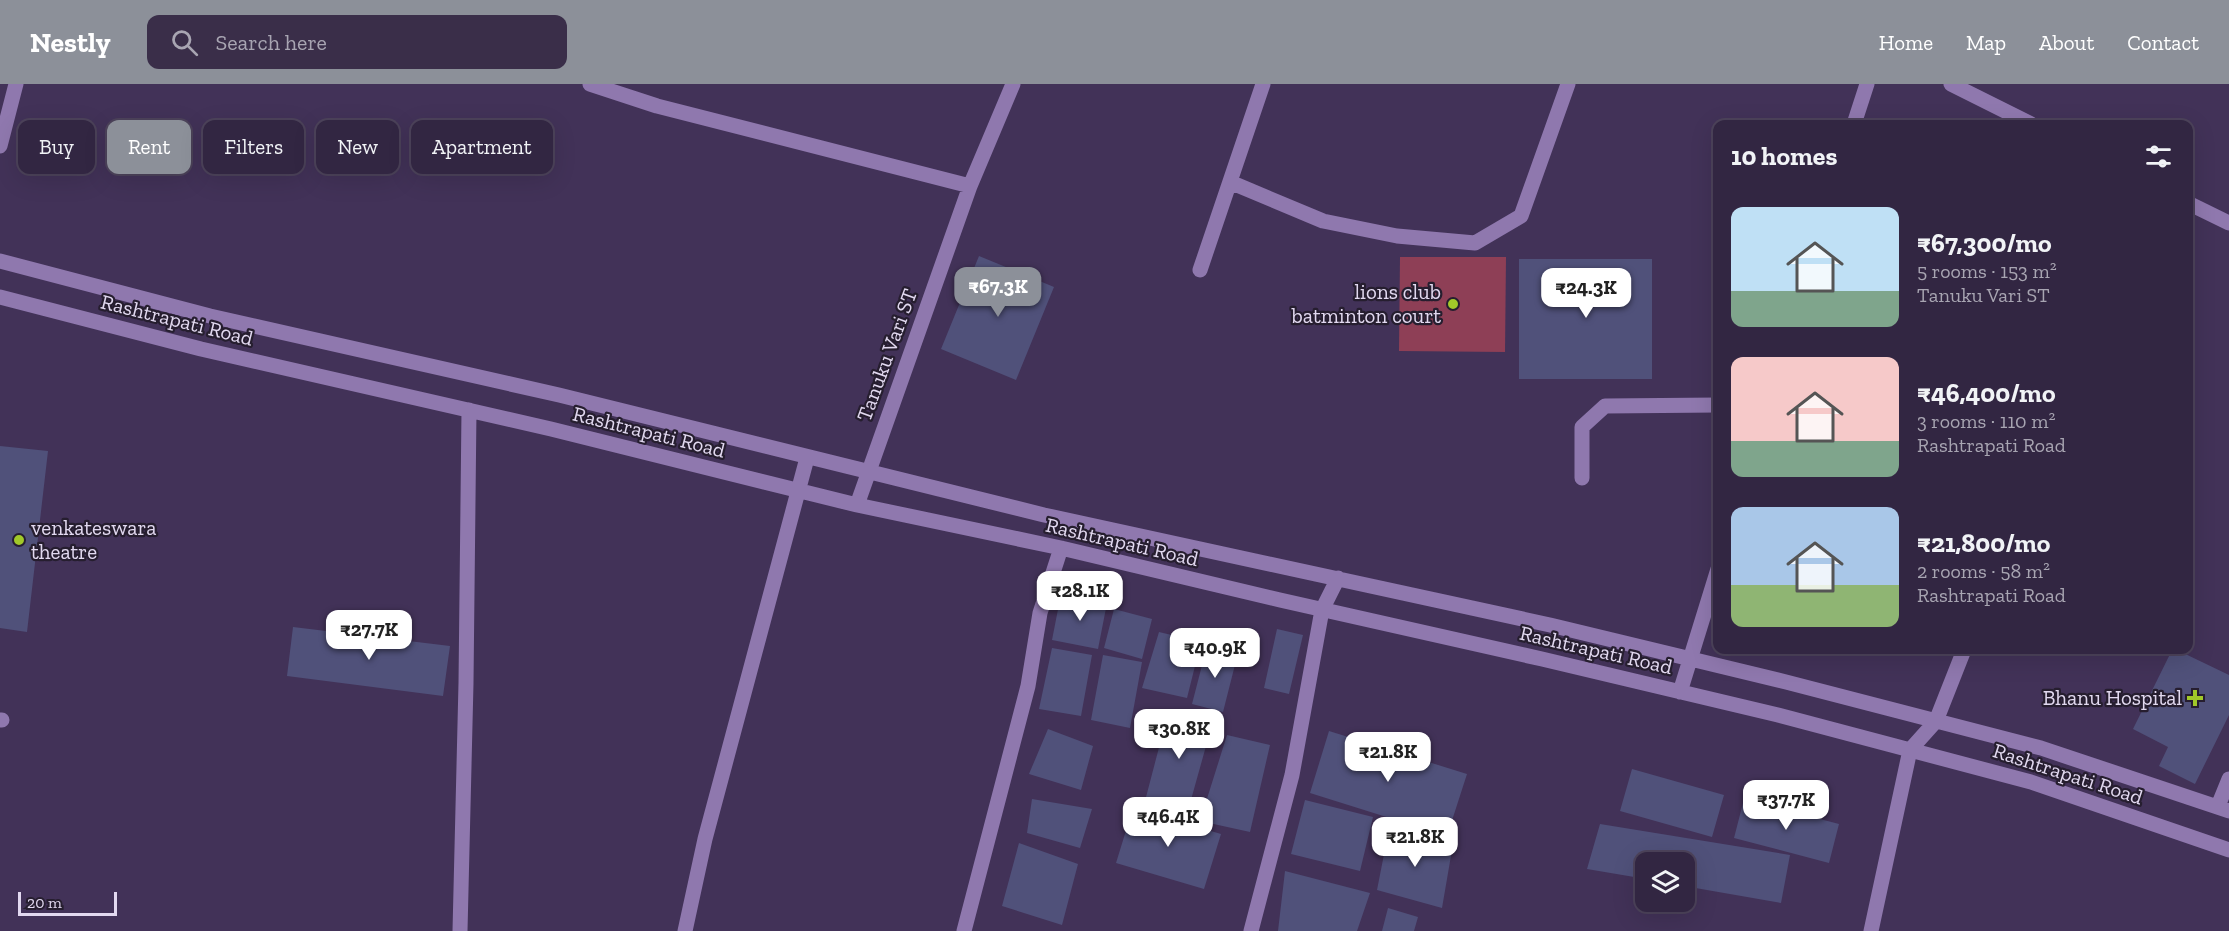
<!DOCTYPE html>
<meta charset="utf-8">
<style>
:root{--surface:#322642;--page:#3a2e49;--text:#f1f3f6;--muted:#a8a5b2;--line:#4d435b;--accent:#8c9099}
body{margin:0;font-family:"Zilla Slab",serif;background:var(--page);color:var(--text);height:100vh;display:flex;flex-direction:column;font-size:22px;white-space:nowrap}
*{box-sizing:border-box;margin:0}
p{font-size:20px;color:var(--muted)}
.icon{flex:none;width:33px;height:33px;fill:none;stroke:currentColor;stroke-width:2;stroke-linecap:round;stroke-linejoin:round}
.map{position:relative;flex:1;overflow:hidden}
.details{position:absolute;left:1713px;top:36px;width:480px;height:534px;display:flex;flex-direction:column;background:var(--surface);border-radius:12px;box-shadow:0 6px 24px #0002,0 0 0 2px var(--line)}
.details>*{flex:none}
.hud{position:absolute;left:18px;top:36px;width:570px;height:54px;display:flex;gap:12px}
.controls{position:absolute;left:1635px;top:768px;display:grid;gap:12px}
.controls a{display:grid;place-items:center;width:60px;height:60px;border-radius:12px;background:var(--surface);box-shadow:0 6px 24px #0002,0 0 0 2px var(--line);font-size:30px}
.scale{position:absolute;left:18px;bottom:15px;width:99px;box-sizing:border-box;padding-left:6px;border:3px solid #e2d9f0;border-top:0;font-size:16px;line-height:21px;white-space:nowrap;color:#e2d9f0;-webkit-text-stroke:4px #261e2f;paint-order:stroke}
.price{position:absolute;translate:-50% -51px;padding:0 14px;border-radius:12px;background:#fff;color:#222;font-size:20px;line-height:39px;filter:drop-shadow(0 2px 3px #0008)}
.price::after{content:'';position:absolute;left:50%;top:36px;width:18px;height:14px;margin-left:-9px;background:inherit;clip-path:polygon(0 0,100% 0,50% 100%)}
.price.current{background:var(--accent);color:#fff}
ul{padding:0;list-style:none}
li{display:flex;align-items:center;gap:18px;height:150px;padding:0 18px}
li span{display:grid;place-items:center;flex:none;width:168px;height:120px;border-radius:12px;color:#555}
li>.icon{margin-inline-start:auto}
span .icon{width:72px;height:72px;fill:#fffc;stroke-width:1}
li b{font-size:26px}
h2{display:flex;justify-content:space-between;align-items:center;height:72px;padding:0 18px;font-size:26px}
.tag{padding:0 21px;border-radius:12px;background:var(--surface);box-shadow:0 6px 24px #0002,0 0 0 2px var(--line);font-size:21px;line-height:54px}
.tag.current{background:var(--accent);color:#fff}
header{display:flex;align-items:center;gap:36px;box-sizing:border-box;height:84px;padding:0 30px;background:var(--accent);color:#fff}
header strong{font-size:28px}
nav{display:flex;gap:33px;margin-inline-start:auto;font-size:21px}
.search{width:420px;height:54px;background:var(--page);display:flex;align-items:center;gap:15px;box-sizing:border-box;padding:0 21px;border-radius:12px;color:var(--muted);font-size:22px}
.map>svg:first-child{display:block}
.green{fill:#8e3f56}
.building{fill:#50517a}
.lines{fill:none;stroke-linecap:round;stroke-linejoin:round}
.minor{stroke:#8f78ae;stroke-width:15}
.poi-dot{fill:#a1c929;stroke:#261e2f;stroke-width:2}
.labels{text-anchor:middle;stroke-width:4.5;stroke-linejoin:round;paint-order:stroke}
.poi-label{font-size:21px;fill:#e2d9f0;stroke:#261e2f;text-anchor:end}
.street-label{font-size:21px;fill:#e2d9f0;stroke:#261e2f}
</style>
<header>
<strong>Nestly</strong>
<div class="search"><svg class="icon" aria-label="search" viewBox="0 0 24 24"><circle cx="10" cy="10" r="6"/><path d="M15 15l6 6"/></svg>Search here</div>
<nav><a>Home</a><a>Map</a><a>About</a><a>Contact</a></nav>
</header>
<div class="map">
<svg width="2229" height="847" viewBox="0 0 2229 847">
<rect width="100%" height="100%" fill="#423258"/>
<path class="green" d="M1400,173h106l-1,95 -106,-1z"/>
<path class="building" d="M979,172l75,31 -38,93 -75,-31z
M1519,175h133v120h-133z
M0,362l48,5 -21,181 -27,-4z
M1061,510l46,9 -9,46 -46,-9z
M1114,525l38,10 -10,40 -38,-11z
M293,543l157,19 -7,50 -156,-20z
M1277,545l26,6 -14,59 -25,-6z
M1159,548l42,10 -14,56 -45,-10z
M1207,562l31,7 -15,59 -31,-8z
M1052,564l40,7 -11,61 -42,-7z
M2172,566h5l52,25v40l-34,69 -36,-18 9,-19 -35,-18z
M1103,571l39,7 -12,66 -39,-8z
M1168,629l45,8 -24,86 -44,-6z
M1048,645l45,17 -12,44 -52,-16z
M1329,647l138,43 -20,62 -137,-43z
M1227,651l43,10 -20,87 -50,-11z
M1632,685l92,26 -12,42 -92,-26z
M1032,715l60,10 -12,39 -53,-15z
M1744,715l95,25 -10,39 -95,-25z
M1305,716l68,17 -13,54 -69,-17z
M1133,724l88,26 -17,55 -88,-26z
M1600,740l190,31 -9,48 -97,-17v-24h-38v17l-59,-10z
M1389,745l64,15 -11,64 -65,-18z
M1019,759l59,21 -16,61 -60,-19z
M1285,787l85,22 -13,38h-79z
M1388,824l30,9 -4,14h-32z"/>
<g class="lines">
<path class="minor" d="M590,0l67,22 313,80
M1951,0l80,40
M1854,40l13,-40
M0,62l16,-62
M1230,98l93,39 74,15 78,7 46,-27 47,-132
M2188,119l41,20
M0,177l210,55 349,79 485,120 506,110 236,57 255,66 188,63
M1200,186l63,-186
M0,213l201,52 350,80 306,76 204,43 219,52 262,59 236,56 253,67 198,68
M1582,394v-51l23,-21 113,-1
M857,421l113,-319 43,-102
M1680,608l38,-123
M0,636h2
M2218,722l11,-27
M460,847l6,-248 3,-273
M685,847l20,-92 102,-381
M964,847l64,-245 12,-73 21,-65
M1251,847l41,-156 30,-165 16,-32
M1871,847l39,-181 26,-29 28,-71"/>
</g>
<g class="poi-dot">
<circle cx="1453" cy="220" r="6"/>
<circle cx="19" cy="456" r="6"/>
<path d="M2192 605h6v6h6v6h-6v6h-6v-6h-6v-6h6z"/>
</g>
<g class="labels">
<g class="poi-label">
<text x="1441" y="215">lions club<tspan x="1441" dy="24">batminton court</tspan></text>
<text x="31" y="451" text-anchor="start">venkateswara<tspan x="31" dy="24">theatre</tspan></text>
<text x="2182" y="621">Bhanu Hospital</text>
</g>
<g class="street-label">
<text transform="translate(177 236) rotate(14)" y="7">Rashtrapati Road</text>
<text transform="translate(887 271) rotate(-70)" y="7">Tanuku Vari ST</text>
<text transform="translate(649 348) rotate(14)" y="7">Rashtrapati Road</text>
<text transform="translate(1122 458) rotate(13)" y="7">Rashtrapati Road</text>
<text transform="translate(1596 566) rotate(13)" y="7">Rashtrapati Road</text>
<text transform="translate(2068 690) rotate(18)" y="7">Rashtrapati Road</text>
</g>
</g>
</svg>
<div class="controls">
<a><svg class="icon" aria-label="layers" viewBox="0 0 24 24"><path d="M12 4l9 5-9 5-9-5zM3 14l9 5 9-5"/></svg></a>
</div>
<div class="scale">20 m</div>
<b class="price current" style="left:998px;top:234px">₹67.3K</b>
<b class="price" style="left:1586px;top:235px">₹24.3K</b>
<b class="price" style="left:1080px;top:538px">₹28.1K</b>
<b class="price" style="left:369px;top:577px">₹27.7K</b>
<b class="price" style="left:1215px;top:595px">₹40.9K</b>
<b class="price" style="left:1179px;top:676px">₹30.8K</b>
<b class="price" style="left:1388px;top:699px">₹21.8K</b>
<b class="price" style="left:1786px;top:747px">₹37.7K</b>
<b class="price" style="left:1168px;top:764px">₹46.4K</b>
<b class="price" style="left:1415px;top:784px">₹21.8K</b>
<div class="hud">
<a class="tag">Buy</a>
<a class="tag current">Rent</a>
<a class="tag">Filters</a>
<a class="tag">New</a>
<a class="tag">Apartment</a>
</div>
<section class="details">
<h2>10 homes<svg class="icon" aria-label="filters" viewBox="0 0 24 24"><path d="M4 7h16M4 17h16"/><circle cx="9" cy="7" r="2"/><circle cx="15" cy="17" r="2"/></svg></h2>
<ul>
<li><span style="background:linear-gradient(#bfe0f5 70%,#7fa58c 0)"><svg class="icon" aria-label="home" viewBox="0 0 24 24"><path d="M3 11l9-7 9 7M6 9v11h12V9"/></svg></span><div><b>₹67,300/mo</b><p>5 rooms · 153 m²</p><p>Tanuku Vari ST</p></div></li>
<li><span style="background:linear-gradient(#f6c9c9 70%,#7fa58c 0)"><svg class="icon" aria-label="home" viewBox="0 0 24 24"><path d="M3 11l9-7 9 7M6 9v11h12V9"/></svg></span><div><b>₹46,400/mo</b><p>3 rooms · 110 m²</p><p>Rashtrapati Road</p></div></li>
<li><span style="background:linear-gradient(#a9c7e8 65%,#8fb573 0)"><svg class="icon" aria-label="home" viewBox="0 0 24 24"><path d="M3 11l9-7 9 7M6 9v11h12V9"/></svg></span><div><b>₹21,800/mo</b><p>2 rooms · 58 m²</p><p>Rashtrapati Road</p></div></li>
</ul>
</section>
</div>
